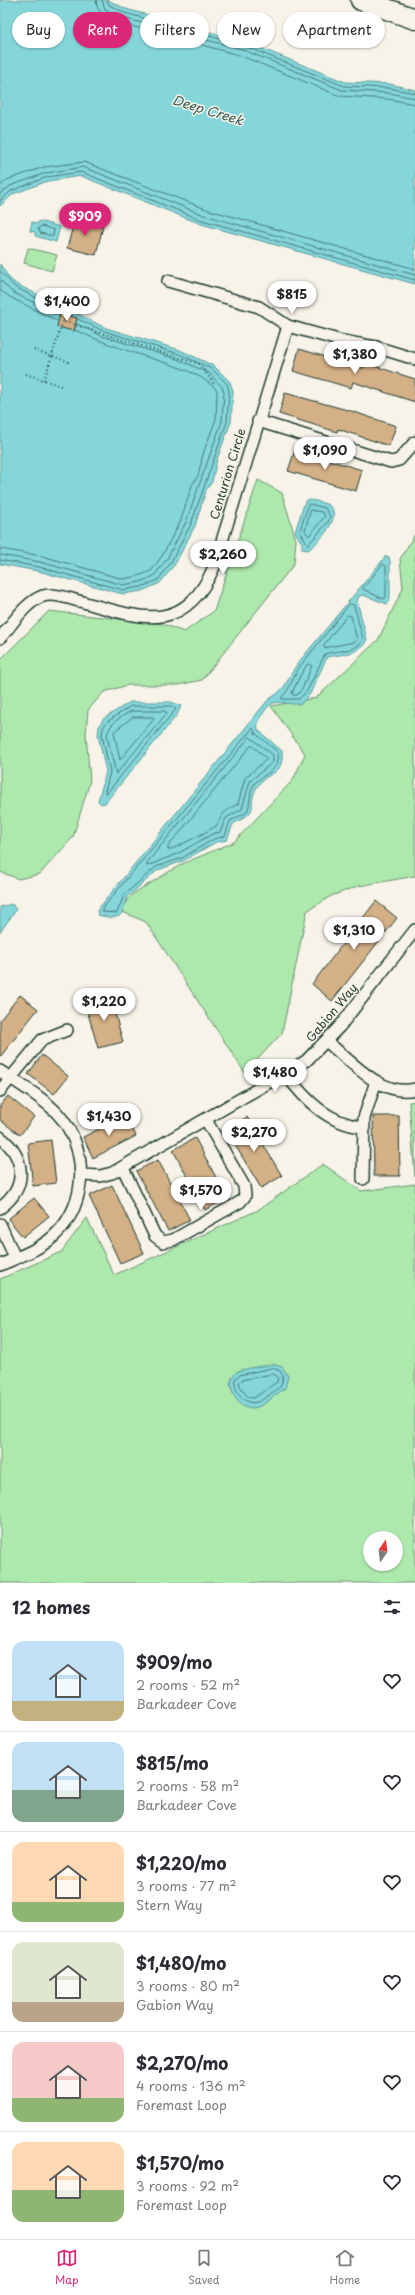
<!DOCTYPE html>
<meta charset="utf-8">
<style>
:root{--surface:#fff;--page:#f7f7f7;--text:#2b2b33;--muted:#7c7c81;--line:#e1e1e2;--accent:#db2777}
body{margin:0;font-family:"Playpen Sans",sans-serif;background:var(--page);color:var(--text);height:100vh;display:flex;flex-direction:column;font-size:15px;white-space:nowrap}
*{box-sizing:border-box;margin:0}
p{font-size:13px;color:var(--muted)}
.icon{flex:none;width:22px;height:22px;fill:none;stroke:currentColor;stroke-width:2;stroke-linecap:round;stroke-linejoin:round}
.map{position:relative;height:1583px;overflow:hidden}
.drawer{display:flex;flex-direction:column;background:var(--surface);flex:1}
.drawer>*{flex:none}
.banner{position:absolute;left:12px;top:12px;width:391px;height:36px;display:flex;gap:8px}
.needle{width:26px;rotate:14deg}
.controls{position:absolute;left:363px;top:1531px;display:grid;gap:8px}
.controls a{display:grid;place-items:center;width:40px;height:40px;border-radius:50%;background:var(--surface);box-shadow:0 1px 3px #0004;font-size:20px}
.price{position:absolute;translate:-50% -34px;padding:0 9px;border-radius:14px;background:#fff;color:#222;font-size:13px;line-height:26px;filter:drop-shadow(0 1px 2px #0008)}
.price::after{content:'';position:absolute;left:50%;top:24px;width:12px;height:9px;margin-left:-6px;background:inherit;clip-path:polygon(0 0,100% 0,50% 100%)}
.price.current{background:var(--accent);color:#fff}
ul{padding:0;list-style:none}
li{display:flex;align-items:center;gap:12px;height:100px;padding:0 12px}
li+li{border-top:1px solid var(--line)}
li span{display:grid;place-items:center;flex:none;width:112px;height:80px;border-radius:12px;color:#555}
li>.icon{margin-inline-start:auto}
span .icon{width:48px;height:48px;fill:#fffc;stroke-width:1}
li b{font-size:17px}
h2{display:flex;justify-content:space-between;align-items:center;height:48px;padding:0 12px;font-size:17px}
.chip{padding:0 14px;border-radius:18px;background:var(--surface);box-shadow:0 1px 3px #0004;font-size:14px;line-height:36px}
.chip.current{background:var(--accent);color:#fff}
.menu{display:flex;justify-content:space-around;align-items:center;height:56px;border-top:1px solid var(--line);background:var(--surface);font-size:11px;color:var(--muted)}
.menu a{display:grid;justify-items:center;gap:2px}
.menu .current{color:var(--accent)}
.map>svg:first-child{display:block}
.green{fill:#ade8ac;stroke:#669270;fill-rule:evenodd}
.water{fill:#84d6db;stroke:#5c9998}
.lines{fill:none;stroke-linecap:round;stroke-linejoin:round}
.shore{stroke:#477a77;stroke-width:1}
.building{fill:#d4b086;stroke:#1f3d34}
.minor-casing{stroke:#1f3d34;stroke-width:14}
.motorway-casing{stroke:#1f3d34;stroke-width:23}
.path{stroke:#1f3d34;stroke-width:2;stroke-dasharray:1 3;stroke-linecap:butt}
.minor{stroke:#f7f3e8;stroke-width:11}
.motorway{stroke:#f7f3e8;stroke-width:20}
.labels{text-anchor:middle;stroke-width:3;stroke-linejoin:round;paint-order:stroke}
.street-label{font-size:12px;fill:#1f3d34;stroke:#f7f3e8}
.water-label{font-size:13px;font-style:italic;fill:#335c55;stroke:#f7f3e8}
</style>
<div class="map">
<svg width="415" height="1583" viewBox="0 0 415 1583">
<rect width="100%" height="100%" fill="#f7f3e8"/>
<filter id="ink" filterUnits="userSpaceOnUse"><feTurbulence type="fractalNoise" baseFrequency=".025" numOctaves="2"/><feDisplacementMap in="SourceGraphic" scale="8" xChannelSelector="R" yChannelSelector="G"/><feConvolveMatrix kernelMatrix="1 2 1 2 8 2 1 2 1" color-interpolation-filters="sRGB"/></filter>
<g filter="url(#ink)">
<path class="green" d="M28,248l29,7 -5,16 -28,-8z
M258,480l24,13 14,47 -2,24 -92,116 -24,5h-50l-24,7 -16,18 -2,24 4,47 -17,56 -33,37 -21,5 -19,-7v-212l49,-49 114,13 21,8 30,-21z
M415,534v342l-56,10 -28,10 -24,15 -25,122 -37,40 -99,-151 -28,-12 16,-17 48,-29 52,-22 59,-62 12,-26 -34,-48 45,-8 62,-58 25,-52 -3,-29z
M415,1101v76l-6,-75z
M323,1164l38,27 54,-7v399h-415v-304l61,-27 26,-34 27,57 144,-65zM253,1369l32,19 -26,18 -17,-2 -8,-10 -4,-11 8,-12zM370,1538h26v26h-26z"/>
<path class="water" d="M0,0h108l18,9 117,32 102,41 45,2 25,6v194l-214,-60 -120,-48 -33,5 -35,13 -13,12z
M39,221l21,6 -4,15 -21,-6v-4l-5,-1 2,-9 6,2z
M0,264l9,14 7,6 90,44 74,22 34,16 16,16 3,9 -2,31 -14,37 -5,23 -6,8 -11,36 -20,38 -15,19 -18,8 -19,3 -85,-23 -38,-7z
M307,500c5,0 10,1 16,3 26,7 -3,39 -15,47l-6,-1v-6l-7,-11 9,-28z
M386,556l3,1 1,4v37l-3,6 -24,-9 -4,1 -2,5 10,38c-6,16 -26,15 -40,18l-17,37 -9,10c-21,1 -27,-9 -39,11 -3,6 -5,8 -4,15l24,21c2,27 -15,19 -25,36 -12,21 7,21 -24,37l-6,16 -11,2 -33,19 -25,9 -31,27 -5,16 -3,3 -8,2 -13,-3 -1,-4 2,-3 169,-208c22,-14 17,-19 30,-37z
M130,702h41l10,4 -4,9 -72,88 -4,1 -3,-3 8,-29 -8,-37 1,-8 4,-8z
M12,904l4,6 -16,22v-25z
M273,1364l9,3 6,9 -3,12c-9,6 -22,19 -32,20 -15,1 -31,-26 -16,-36 6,-4 28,-6 36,-8z"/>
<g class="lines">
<path class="shore" d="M96,0l1,7 4,6 19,10 119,32 101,41 48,3 27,5
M102,0l3,9 18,9 118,31 101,41 47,3 26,5
M107,0l2,5 16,8 117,32 102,41 45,2 26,5
M0,186l7,-6 37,-13 40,-5 122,47 209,60
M0,194l10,-8 36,-13 37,-6 121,48 211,60
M0,201l11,-10 36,-14 34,-5 121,48 213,60
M42,226l12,4 -1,6 -13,-3 -2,-4z
M0,271l15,16 55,28
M0,280l12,12 47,23
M0,290l10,7 47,24
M309,504l16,4 5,8 -2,6 -20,23 -8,-14z
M311,510l11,2 3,4 -16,20 -4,-5z
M0,549l42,7 81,23 15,-3 13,-5 11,-15 19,-36 11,-35 6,-9 5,-22 13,-35 1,-29c-20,-20 -44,-24 -70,-33 -25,-8 -48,-16 -72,-27
M0,555l40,7 83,23 17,-3 14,-6 13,-17 19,-37 36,-101 2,-29 -2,-5 -13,-14 -32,-14 -75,-23 -25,-12
M0,560l39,7 84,23 18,-3 17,-7 13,-18 20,-38 36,-102 2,-31 -2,-7 -15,-15 -33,-15 -75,-23 -26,-12
M383,564l3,2v31l-3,2 -20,-10z
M350,604l4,1 9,34c-4,13 -27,11 -38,15l-18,37 -8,8h-17v-2c9,-9 11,-21 19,-32z
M348,615l3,1 6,24 -3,2 -30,6v-3z
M308,664l4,2 -10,23 -5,6h-4l-1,-2 8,-17z
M131,706h40l5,3 -70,85 -1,-3 5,-19 -8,-37 1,-7 4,-6z
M132,711h33l2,2 -51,61 -9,-38c2,-13 14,-20 25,-25z
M133,717h20l1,2 -34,41 -6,-28z
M253,728l2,5 23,19c3,18 -12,20 -23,31 -7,8 -3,21 -9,30l-16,8 -5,15 -11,3 -32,19 -26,9 -32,28 -7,18 -14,-1 -1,-3 18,-22z
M250,737l23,18v7l-23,19 -8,28 -16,9 -6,14 -8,2 -33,19 -32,13v-3z
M251,746h2l14,13 -22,19 -7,26c-16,9 -13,7 -22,22 -2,2 -44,24 -48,24v-3z
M273,1368l7,3 3,5 -2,10c-15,10 -27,27 -42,8 -3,-4 -5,-10 -4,-15l5,-4z
M273,1374l5,3 -1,5 -23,16c-8,0 -12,-8 -15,-15l3,-3z"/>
</g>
<path class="building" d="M75,219l28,7 -7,29 -29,-7z
M60,313l17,5 -3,13 -17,-4z
M299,349l64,19 2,-5 50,16v23l-62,-20 -2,6 -58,-17z
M285,393l66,18 45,15 -7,20 -51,-17 -1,3 -58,-18z
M295,450l67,20 -6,21 -68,-20z
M376,901l21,17 -65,83 -20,-17z
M20,995l18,14 -38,48v-37z
M110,996l13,46 -25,6 -13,-45z
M42,1055l26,21 -14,18 -26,-20z
M8,1096l26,21 -14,18 -20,-15v-14z
M126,1116l10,20 -43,22 -10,-21z
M373,1116h26l1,60h-26z
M247,1117l35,59 -21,12 -35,-58z
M195,1138l32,60 -22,12 -32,-60z
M51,1140l5,43 -23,3 -5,-43z
M158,1160l32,60 -22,11 -32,-60z
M112,1185l32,68 -24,10 -31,-67z
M34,1198l15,18 -26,21 -15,-18z"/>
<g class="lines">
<g class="minor-casing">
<path id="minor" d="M168,281l91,26 29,19 54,15 34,6 39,12
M258,421l133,41 8,-2 16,-18
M0,638c12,-13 25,-36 43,-42 12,-3 24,2 36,5 59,16 104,37 135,-34l74,-241
M326,1041c24,19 56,57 89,48
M0,1071c19,13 41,25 57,42 32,34 32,91 -3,123 -15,14 -36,21 -54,29
M286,1074c19,26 43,50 77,53
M0,1091l42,-51 25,-10
M0,1137c26,20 28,51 0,71
M123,1168l32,68 8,6 10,-2 67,-38 5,-6 -1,-10 -38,-66
M82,1175l18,1 12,-3 194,-112 34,-35 75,-96
M363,1179l1,-61 12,-37
M0,1224l15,34"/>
</g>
<g class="motorway-casing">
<path id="motorway" d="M361,0l54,19"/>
</g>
<path class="path" d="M63,321l9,-31
M34,350l35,12
M26,374l35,12
M44,380l19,-59 136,43 15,20"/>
<use href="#minor" class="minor"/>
<use href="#motorway" class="motorway"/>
</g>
</g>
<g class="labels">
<g class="street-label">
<text transform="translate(228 474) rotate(-73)" y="4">Centurion Circle</text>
<text transform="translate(332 1013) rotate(-50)" y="4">Gabion Way</text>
</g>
<g class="water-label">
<text transform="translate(208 110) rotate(17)" y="5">Deep Creek</text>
</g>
</g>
</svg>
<div class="controls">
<a><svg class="needle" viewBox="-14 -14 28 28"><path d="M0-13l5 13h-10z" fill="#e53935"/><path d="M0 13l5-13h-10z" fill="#7c7c81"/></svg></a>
</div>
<b class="price current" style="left:85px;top:237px">$909</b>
<b class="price" style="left:292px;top:315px">$815</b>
<b class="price" style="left:67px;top:322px">$1,400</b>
<b class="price" style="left:355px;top:375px">$1,380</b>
<b class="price" style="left:325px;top:471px">$1,090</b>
<b class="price" style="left:223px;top:575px">$2,260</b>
<b class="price" style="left:354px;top:951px">$1,310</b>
<b class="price" style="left:104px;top:1022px">$1,220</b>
<b class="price" style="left:275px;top:1093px">$1,480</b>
<b class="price" style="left:109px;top:1137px">$1,430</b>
<b class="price" style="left:254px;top:1153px">$2,270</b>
<b class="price" style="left:201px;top:1211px">$1,570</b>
<div class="banner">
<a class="chip">Buy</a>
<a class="chip current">Rent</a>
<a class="chip">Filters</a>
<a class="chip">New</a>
<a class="chip">Apartment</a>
</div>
</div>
<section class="drawer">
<h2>12 homes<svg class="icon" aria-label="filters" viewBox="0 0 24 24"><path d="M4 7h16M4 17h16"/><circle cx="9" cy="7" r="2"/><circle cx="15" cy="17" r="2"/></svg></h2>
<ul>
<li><span style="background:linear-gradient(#bfe0f5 75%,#c2b280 0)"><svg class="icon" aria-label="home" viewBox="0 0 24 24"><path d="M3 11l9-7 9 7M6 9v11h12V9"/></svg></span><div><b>$909/mo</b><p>2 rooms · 52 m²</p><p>Barkadeer Cove</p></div><svg class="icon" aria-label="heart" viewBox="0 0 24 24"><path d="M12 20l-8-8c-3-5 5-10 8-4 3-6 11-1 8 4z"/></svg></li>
<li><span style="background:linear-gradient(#bfe0f5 60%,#7fa58c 0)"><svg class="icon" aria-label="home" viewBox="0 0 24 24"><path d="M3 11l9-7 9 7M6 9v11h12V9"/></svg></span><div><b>$815/mo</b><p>2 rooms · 58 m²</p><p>Barkadeer Cove</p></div><svg class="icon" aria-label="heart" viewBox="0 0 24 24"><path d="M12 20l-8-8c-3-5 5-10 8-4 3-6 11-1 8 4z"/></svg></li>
<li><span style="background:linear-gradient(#ffd9b3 75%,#8fb573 0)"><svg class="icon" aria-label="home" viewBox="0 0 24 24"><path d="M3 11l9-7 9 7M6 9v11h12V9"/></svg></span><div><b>$1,220/mo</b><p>3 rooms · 77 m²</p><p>Stern Way</p></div><svg class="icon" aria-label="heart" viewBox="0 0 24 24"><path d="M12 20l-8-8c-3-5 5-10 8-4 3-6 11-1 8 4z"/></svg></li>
<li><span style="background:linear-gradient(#dfe7d0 75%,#b9a48a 0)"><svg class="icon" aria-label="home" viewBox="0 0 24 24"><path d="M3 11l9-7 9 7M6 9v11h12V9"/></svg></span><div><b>$1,480/mo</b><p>3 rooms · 80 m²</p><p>Gabion Way</p></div><svg class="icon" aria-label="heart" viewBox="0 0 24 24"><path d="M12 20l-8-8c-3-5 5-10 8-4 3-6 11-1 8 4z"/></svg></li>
<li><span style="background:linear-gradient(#f6c9c9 70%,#8fb573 0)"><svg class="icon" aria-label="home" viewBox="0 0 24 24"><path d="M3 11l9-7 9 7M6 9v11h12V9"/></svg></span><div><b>$2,270/mo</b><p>4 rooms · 136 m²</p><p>Foremast Loop</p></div><svg class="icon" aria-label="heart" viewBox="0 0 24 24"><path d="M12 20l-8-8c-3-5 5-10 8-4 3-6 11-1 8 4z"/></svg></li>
<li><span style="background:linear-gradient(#ffd9b3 60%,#8fb573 0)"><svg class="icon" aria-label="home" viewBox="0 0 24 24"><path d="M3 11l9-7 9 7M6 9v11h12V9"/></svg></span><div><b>$1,570/mo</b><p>3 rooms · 92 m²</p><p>Foremast Loop</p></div><svg class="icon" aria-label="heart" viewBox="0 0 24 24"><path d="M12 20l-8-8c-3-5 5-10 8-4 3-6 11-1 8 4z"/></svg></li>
</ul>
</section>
<nav class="menu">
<a class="current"><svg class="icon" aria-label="map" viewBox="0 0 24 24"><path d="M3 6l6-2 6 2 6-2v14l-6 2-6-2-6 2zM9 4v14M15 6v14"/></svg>Map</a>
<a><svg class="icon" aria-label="saved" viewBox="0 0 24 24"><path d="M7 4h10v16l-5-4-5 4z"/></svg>Saved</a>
<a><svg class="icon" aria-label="home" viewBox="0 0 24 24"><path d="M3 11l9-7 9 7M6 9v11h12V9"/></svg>Home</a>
</nav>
